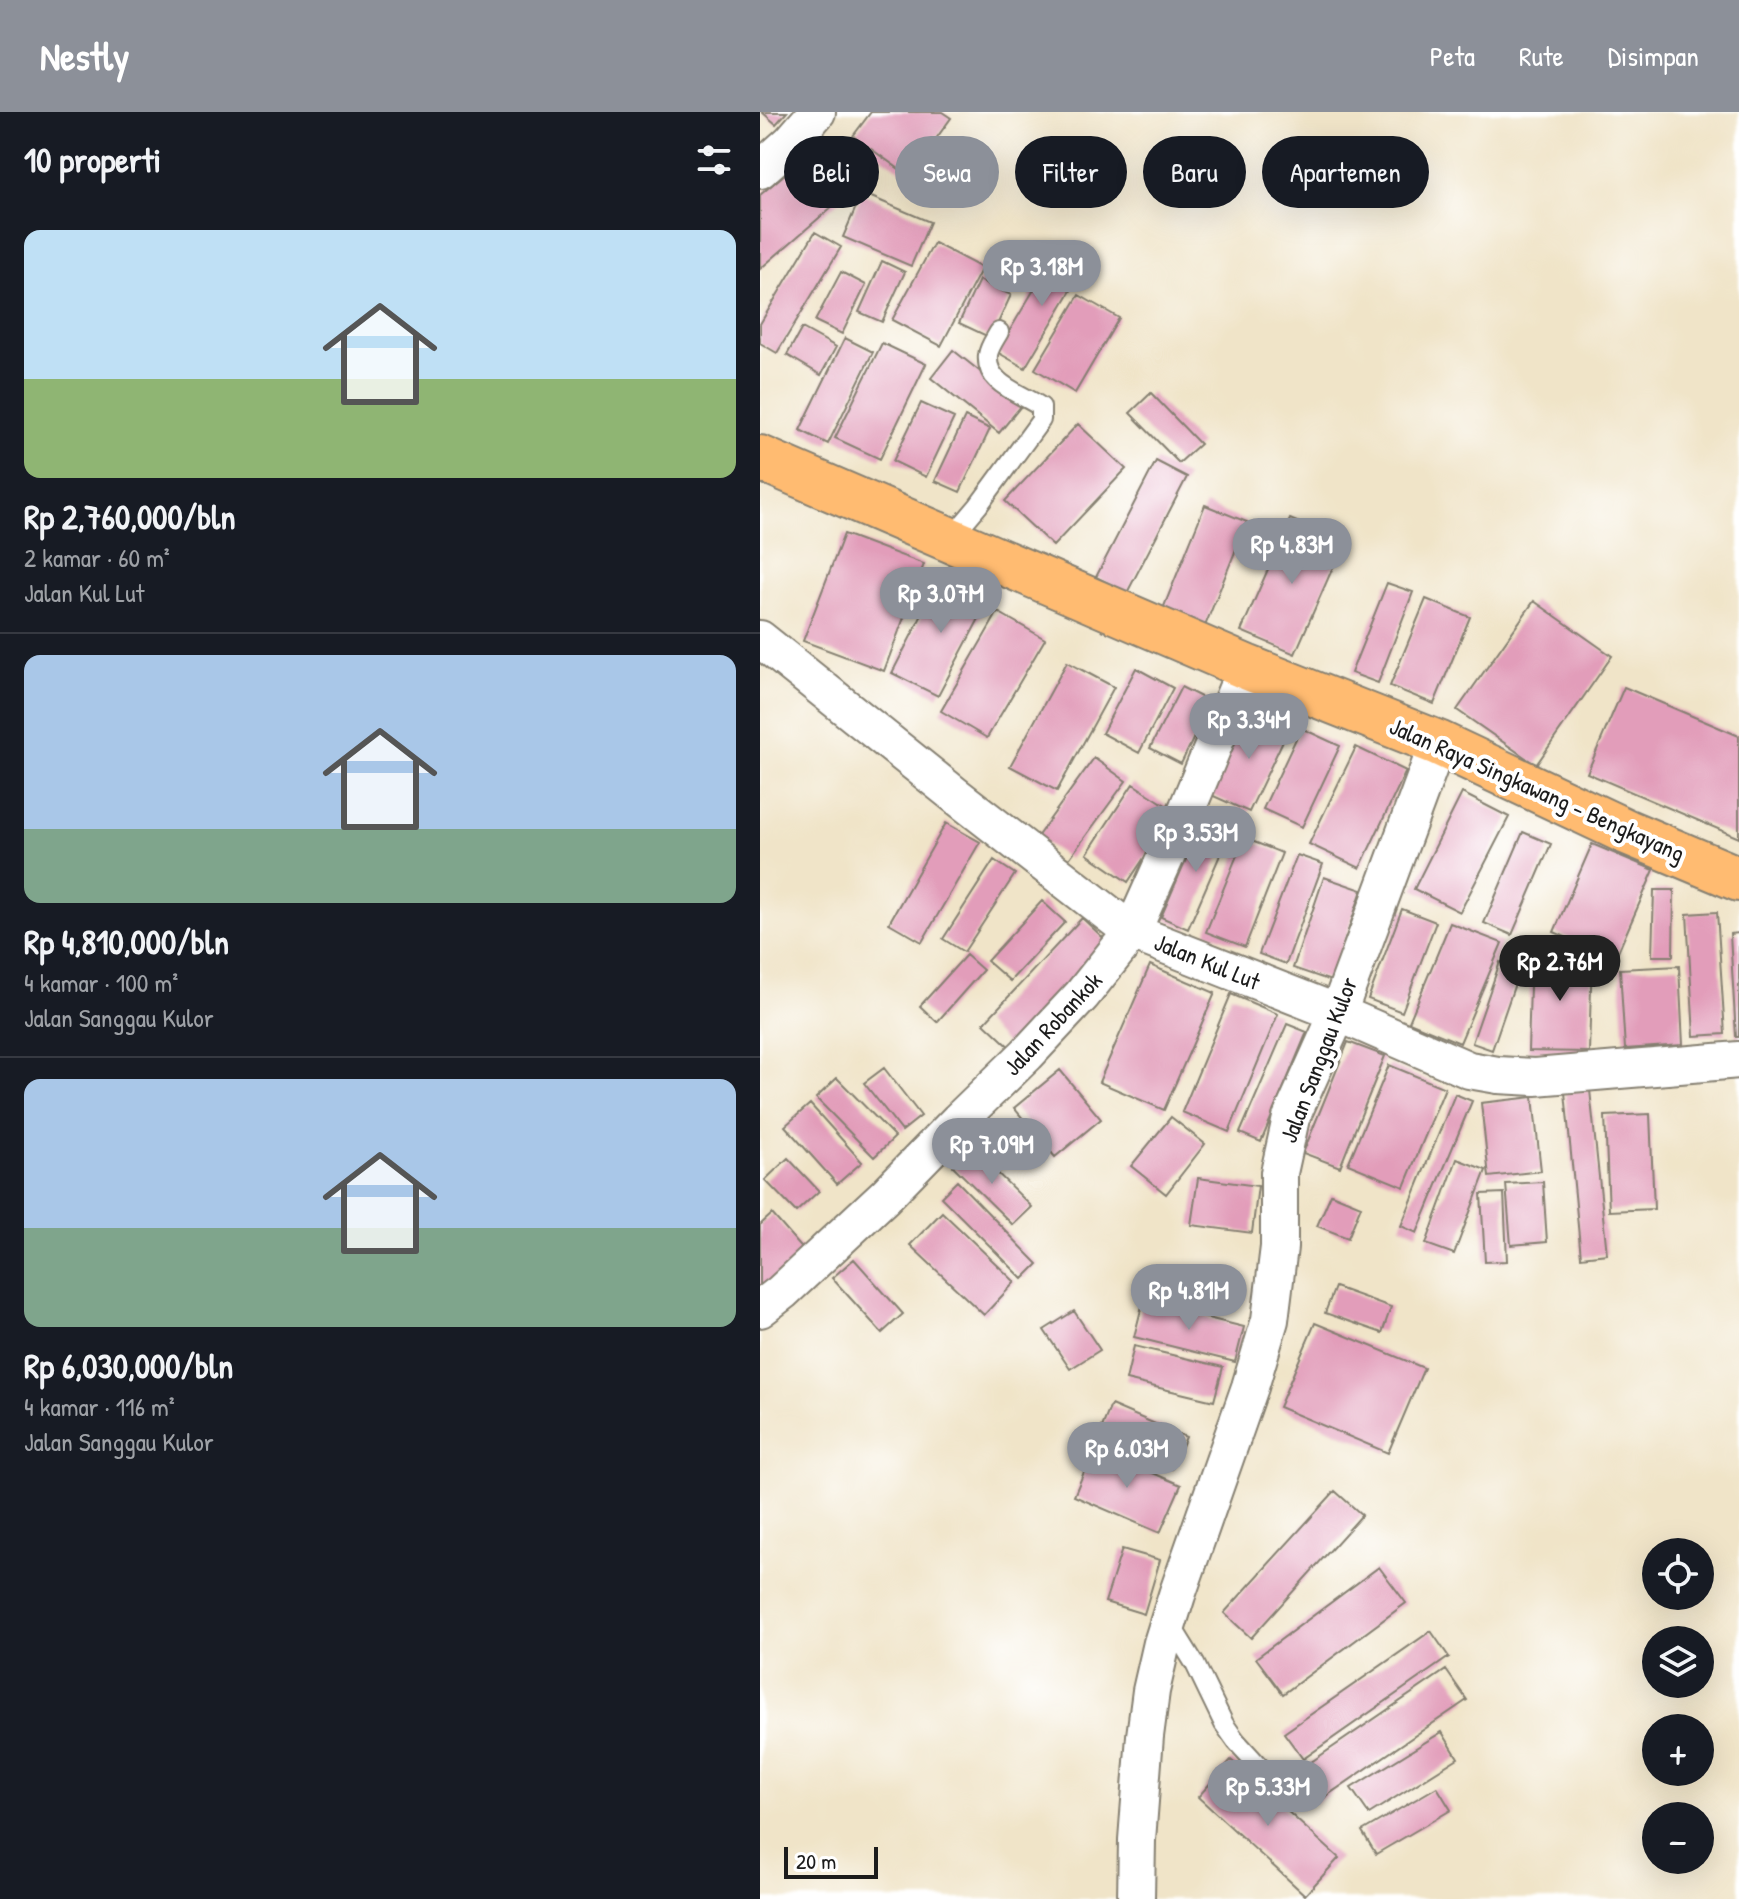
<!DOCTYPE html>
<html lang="id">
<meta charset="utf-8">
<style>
:root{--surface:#171b24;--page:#20242c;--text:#f1f3f6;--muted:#9ea1a6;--line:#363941;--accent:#8c9099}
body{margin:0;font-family:"Patrick Hand",sans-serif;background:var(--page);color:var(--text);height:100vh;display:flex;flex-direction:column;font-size:30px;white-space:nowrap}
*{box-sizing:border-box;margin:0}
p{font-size:26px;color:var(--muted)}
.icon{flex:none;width:44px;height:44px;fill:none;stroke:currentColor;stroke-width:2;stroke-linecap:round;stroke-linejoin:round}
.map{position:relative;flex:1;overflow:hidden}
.side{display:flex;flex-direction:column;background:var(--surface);width:760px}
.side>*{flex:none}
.top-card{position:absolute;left:24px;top:24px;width:760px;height:72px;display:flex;gap:16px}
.buttons{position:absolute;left:882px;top:1426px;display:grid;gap:16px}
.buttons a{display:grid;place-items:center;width:72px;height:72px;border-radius:50%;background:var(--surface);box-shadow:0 8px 32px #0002;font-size:40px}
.scale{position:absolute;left:24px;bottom:20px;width:94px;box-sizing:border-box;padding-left:8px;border:4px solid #1c1c1c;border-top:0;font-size:22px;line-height:28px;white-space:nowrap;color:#1c1c1c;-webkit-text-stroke:6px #fff;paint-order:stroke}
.price{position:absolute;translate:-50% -68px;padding:0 18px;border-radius:28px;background:var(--accent);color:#fff;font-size:26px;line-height:52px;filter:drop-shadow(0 2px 4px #0008)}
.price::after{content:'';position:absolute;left:50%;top:48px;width:24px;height:18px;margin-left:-12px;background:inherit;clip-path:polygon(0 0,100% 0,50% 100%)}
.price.on{background:#222;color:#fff}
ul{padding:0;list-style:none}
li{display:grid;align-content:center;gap:16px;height:424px;padding:0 24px}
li+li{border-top:2px solid var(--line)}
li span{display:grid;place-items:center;height:248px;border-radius:16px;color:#555}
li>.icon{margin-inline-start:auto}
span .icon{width:144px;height:144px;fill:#fffc;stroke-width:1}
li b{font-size:34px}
h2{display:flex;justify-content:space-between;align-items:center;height:96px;padding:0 24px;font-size:34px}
.pill{padding:0 28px;border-radius:36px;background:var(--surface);box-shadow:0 8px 32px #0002;font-size:28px;line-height:72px}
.pill.on{background:var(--accent);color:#fff}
header{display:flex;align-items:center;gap:48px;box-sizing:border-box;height:112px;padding:0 40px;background:var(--accent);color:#fff}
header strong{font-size:38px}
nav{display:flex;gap:44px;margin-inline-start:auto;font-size:28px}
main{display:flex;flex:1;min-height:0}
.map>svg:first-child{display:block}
.building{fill:#e29dba}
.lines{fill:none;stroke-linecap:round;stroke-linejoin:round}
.service-casing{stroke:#868072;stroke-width:22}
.minor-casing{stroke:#868072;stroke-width:40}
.primary-casing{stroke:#868072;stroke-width:48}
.service{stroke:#fff;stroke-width:18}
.minor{stroke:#fff;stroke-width:36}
.primary{stroke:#ffbb71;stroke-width:44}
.labels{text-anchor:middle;stroke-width:8;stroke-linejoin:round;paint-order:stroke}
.street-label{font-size:24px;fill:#1c1c1c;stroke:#fff}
</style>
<header>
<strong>Nestly</strong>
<nav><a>Peta</a><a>Rute</a><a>Disimpan</a></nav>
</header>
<main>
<section class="side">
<h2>10 properti<svg class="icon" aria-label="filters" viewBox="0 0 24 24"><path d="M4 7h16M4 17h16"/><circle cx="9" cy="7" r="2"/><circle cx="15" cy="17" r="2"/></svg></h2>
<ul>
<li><span style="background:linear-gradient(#bfe0f5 60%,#8fb573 0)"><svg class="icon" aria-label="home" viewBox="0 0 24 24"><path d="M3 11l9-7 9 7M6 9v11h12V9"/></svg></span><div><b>Rp 2,760,000/bln</b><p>2 kamar · 60 m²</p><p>Jalan Kul Lut</p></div></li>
<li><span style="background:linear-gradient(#a9c7e8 70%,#7fa58c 0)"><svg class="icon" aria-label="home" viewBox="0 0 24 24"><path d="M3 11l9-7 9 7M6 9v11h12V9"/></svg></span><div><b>Rp 4,810,000/bln</b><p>4 kamar · 100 m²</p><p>Jalan Sanggau Kulor</p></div></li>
<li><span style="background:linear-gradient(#a9c7e8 60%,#7fa58c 0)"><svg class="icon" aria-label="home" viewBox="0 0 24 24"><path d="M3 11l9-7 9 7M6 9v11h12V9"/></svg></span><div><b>Rp 6,030,000/bln</b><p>4 kamar · 116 m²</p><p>Jalan Sanggau Kulor</p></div></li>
</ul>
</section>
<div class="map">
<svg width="979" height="1787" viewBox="0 0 979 1787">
<rect width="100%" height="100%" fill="#fff"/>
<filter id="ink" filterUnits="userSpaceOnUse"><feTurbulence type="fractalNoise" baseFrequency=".0125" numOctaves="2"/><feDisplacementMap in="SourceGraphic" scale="16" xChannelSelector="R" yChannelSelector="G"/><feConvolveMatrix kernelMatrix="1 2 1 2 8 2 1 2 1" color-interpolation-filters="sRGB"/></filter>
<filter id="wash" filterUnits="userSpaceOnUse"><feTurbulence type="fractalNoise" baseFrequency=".006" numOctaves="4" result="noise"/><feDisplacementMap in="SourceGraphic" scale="32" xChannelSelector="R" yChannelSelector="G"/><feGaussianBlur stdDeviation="1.8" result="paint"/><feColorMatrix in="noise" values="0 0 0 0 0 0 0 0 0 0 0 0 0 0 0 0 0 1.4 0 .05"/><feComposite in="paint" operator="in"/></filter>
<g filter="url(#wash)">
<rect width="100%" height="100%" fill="#f0e4c8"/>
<g id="blocks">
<path class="building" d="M2,0h25l-11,12z
M111,0h71l9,6 -42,58 -56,-40z
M52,39l36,42 -88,76v-74z
M102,81l68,29 -19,44 -68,-29z
M55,120l26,15 -64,106 -17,-10v-19z
M174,131l48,25 -41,78 -49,-26z
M298,137l28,16 -61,103 -28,-16z
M122,149l23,11 -23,50 -23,-10z
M81,160l25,13 -24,49 -27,-13z
M219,168l32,15 -20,43 -32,-15z
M319,183l40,23 -44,75 -40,-24z
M42,216l34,19 -15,28 -34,-20z
M85,226l28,14 -45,92 -28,-14z
M122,231l44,21 -46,95 -45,-21z
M193,238l69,55 -23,28 -68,-55z
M391,281l49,51 -21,19 -49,-50z
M161,291l33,15 -28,59 -33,-16z
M205,305l25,12 -30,63 -25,-11z
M318,312l48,45 -73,77 -48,-45z
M396,349l31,16 -60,116 -31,-16z
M445,393l42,17 -42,104 -42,-17z
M530,407l54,23 -49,112 -54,-23z
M84,422l80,30 -40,107 -81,-30z
M183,462l47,24 -52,98 -46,-23z
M627,471l26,9 -35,91 -27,-10z
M666,487l44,18 -36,87 -44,-18z
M774,489l78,55 -76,109 -79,-55z
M238,500l47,27 -58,99 -46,-27z
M307,550l47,25 -57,104 -47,-25z
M376,556l37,20 -34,65 -37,-20z
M421,575l30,15 -30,62 -31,-16z
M864,575l115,49v102l-152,-65z
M488,598l41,18 -40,84 -40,-18z
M541,616l39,18 -38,81 -39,-18z
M596,635l50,24 -46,97 -51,-24z
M334,646l32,23 -57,78 -32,-22z
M373,672l42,27 -47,71 -41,-28z
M702,681l47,24 -49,95 -46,-23z
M443,708l27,12 -42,97 -27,-12z
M186,711l34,19 -58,100 -33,-19z
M763,720l28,12 -39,91 -28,-12z
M484,726l38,15 -37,94 -39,-15z
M832,732l62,26 -39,89 -61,-27z
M537,743l26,9 -37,100 -27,-10z
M234,748l21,14 -51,78 -21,-13z
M564,765l38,13 -31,91 -38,-13z
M894,778h20l-1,66h-21z
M282,789l23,21 -55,59 -23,-20z
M642,797l34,13 -34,90 -34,-13z
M957,800l8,122 -31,2 -7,-122z
M322,806l32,30 -98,105 -32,-30z
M690,811l52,20 -42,100 -51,-21z
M979,821v104h-3l-6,-103z
M771,842l61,2 -3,96 -61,-1z
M206,843l17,15 -46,52 -17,-16z
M740,850l20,7 -28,81 -20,-7z
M390,853l65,28 -51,117 -65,-28z
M919,854l4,79 -58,4 -5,-80z
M471,882l47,20 -49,118 -47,-20z
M527,912l20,8 -46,110 -21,-9z
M588,930l37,14 -45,111 -37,-14z
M629,953l56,23 -41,99 -56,-23z
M124,956l37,48 -19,15 -38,-48z
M300,958l41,49 -46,38 -41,-49z
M77,966l58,59 -21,20 -58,-59z
M830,978l17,164 -26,3 -16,-165z
M695,982l17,7 -55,132 -16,-7z
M773,985l8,74 -52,6 -8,-74z
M50,992l52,58 -25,22 -52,-58z
M890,1002l4,95 -45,2 -4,-95z
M411,1005l34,27 -39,50 -35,-28z
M211,1035l61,60 -19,18 -60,-59z
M28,1046l31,33 -23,21 -31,-32z
M697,1047l29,11 -32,84 -28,-10z
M438,1066l60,8 -6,47 -61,-8z
M197,1069l81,83 -15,15 -82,-82z
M783,1070l4,60 -36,3 -5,-61z
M744,1081l3,68 -22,1 -4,-68z
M571,1082l30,12 -13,32 -31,-12z
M182,1100l73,70 -31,33 -74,-70z
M12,1102l34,39 -46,39v-67z
M94,1147l49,55 -21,19 -50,-55z
M575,1175l56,20 -9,26 -57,-20z
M383,1190l101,25 -9,35 -101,-25z
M314,1199l26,39 -30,19 -26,-39z
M555,1211l109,45 -36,85 -109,-46z
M374,1234l89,21 -9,34 -88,-21z
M351,1293l75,32 -14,32 -74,-32z
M334,1336l87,37 -21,48 -86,-37z
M575,1379l27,24 -111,123 -27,-25z
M362,1437l38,11 -16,54 -39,-12z
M619,1455l27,36 -123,91 -27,-36z
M671,1519l18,26 -146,102 -19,-26z
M686,1558l21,30 -151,103 -21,-30z
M682,1620l16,26 -89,56 -18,-26z
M471,1648l108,98 -34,37 -107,-98z
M677,1675l14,23 -75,44 -14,-23z"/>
</g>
</g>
<g filter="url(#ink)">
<use href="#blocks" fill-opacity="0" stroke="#868072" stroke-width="2"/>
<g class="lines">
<g class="service-casing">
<path id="service" d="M190,427l28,-33 63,-86v-13c-19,-14 -56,-22 -53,-52 1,-8 7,-16 11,-23
M409,1510l26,42 29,60 12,17 53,58"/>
</g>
<g class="minor-casing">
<path id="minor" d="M0,58l31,-28 26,-30
M0,527l195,156 177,137 206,81 131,57 29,5 37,2 204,-17
M0,1197l22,-17 103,-96 74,-76 68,-66 55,-59 50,-63 56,-125 58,-140
M376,1787l1,-59 8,-104 6,-45 11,-48 15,-48 73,-208 20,-67 9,-73v-74l12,-55 47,-105 100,-270"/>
</g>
<g class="primary-casing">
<path id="primary" d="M0,346l486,209 192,76 189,89 112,47"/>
</g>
<use href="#service" class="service"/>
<use href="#minor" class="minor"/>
<use href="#primary" class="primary"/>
</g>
</g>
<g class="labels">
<g class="street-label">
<text transform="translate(777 678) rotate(24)" y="8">Jalan Raya Singkawang - Bengkayang</text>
<text transform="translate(447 850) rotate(22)" y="8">Jalan Kul Lut</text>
<text transform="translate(293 912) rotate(-47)" y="8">Jalan Robankok</text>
<text transform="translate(559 948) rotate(-69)" y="8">Jalan Sanggau Kulor</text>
</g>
</g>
</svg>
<div class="buttons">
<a><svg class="icon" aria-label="locate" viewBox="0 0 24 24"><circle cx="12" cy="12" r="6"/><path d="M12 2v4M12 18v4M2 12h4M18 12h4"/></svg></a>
<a><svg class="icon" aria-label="layers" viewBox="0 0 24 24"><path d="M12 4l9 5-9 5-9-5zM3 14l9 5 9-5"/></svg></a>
<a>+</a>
<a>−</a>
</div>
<div class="scale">20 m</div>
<b class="price" style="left:282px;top:196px">Rp 3.18M</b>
<b class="price" style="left:532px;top:474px">Rp 4.83M</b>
<b class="price" style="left:181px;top:523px">Rp 3.07M</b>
<b class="price" style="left:489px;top:649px">Rp 3.34M</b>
<b class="price" style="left:436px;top:762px">Rp 3.53M</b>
<b class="price on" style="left:800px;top:891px">Rp 2.76M</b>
<b class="price" style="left:232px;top:1074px">Rp 7.09M</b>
<b class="price" style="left:429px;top:1220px">Rp 4.81M</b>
<b class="price" style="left:367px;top:1378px">Rp 6.03M</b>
<b class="price" style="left:508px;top:1716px">Rp 5.33M</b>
<div class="top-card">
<a class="pill">Beli</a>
<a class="pill on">Sewa</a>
<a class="pill">Filter</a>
<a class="pill">Baru</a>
<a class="pill">Apartemen</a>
</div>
</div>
</main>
